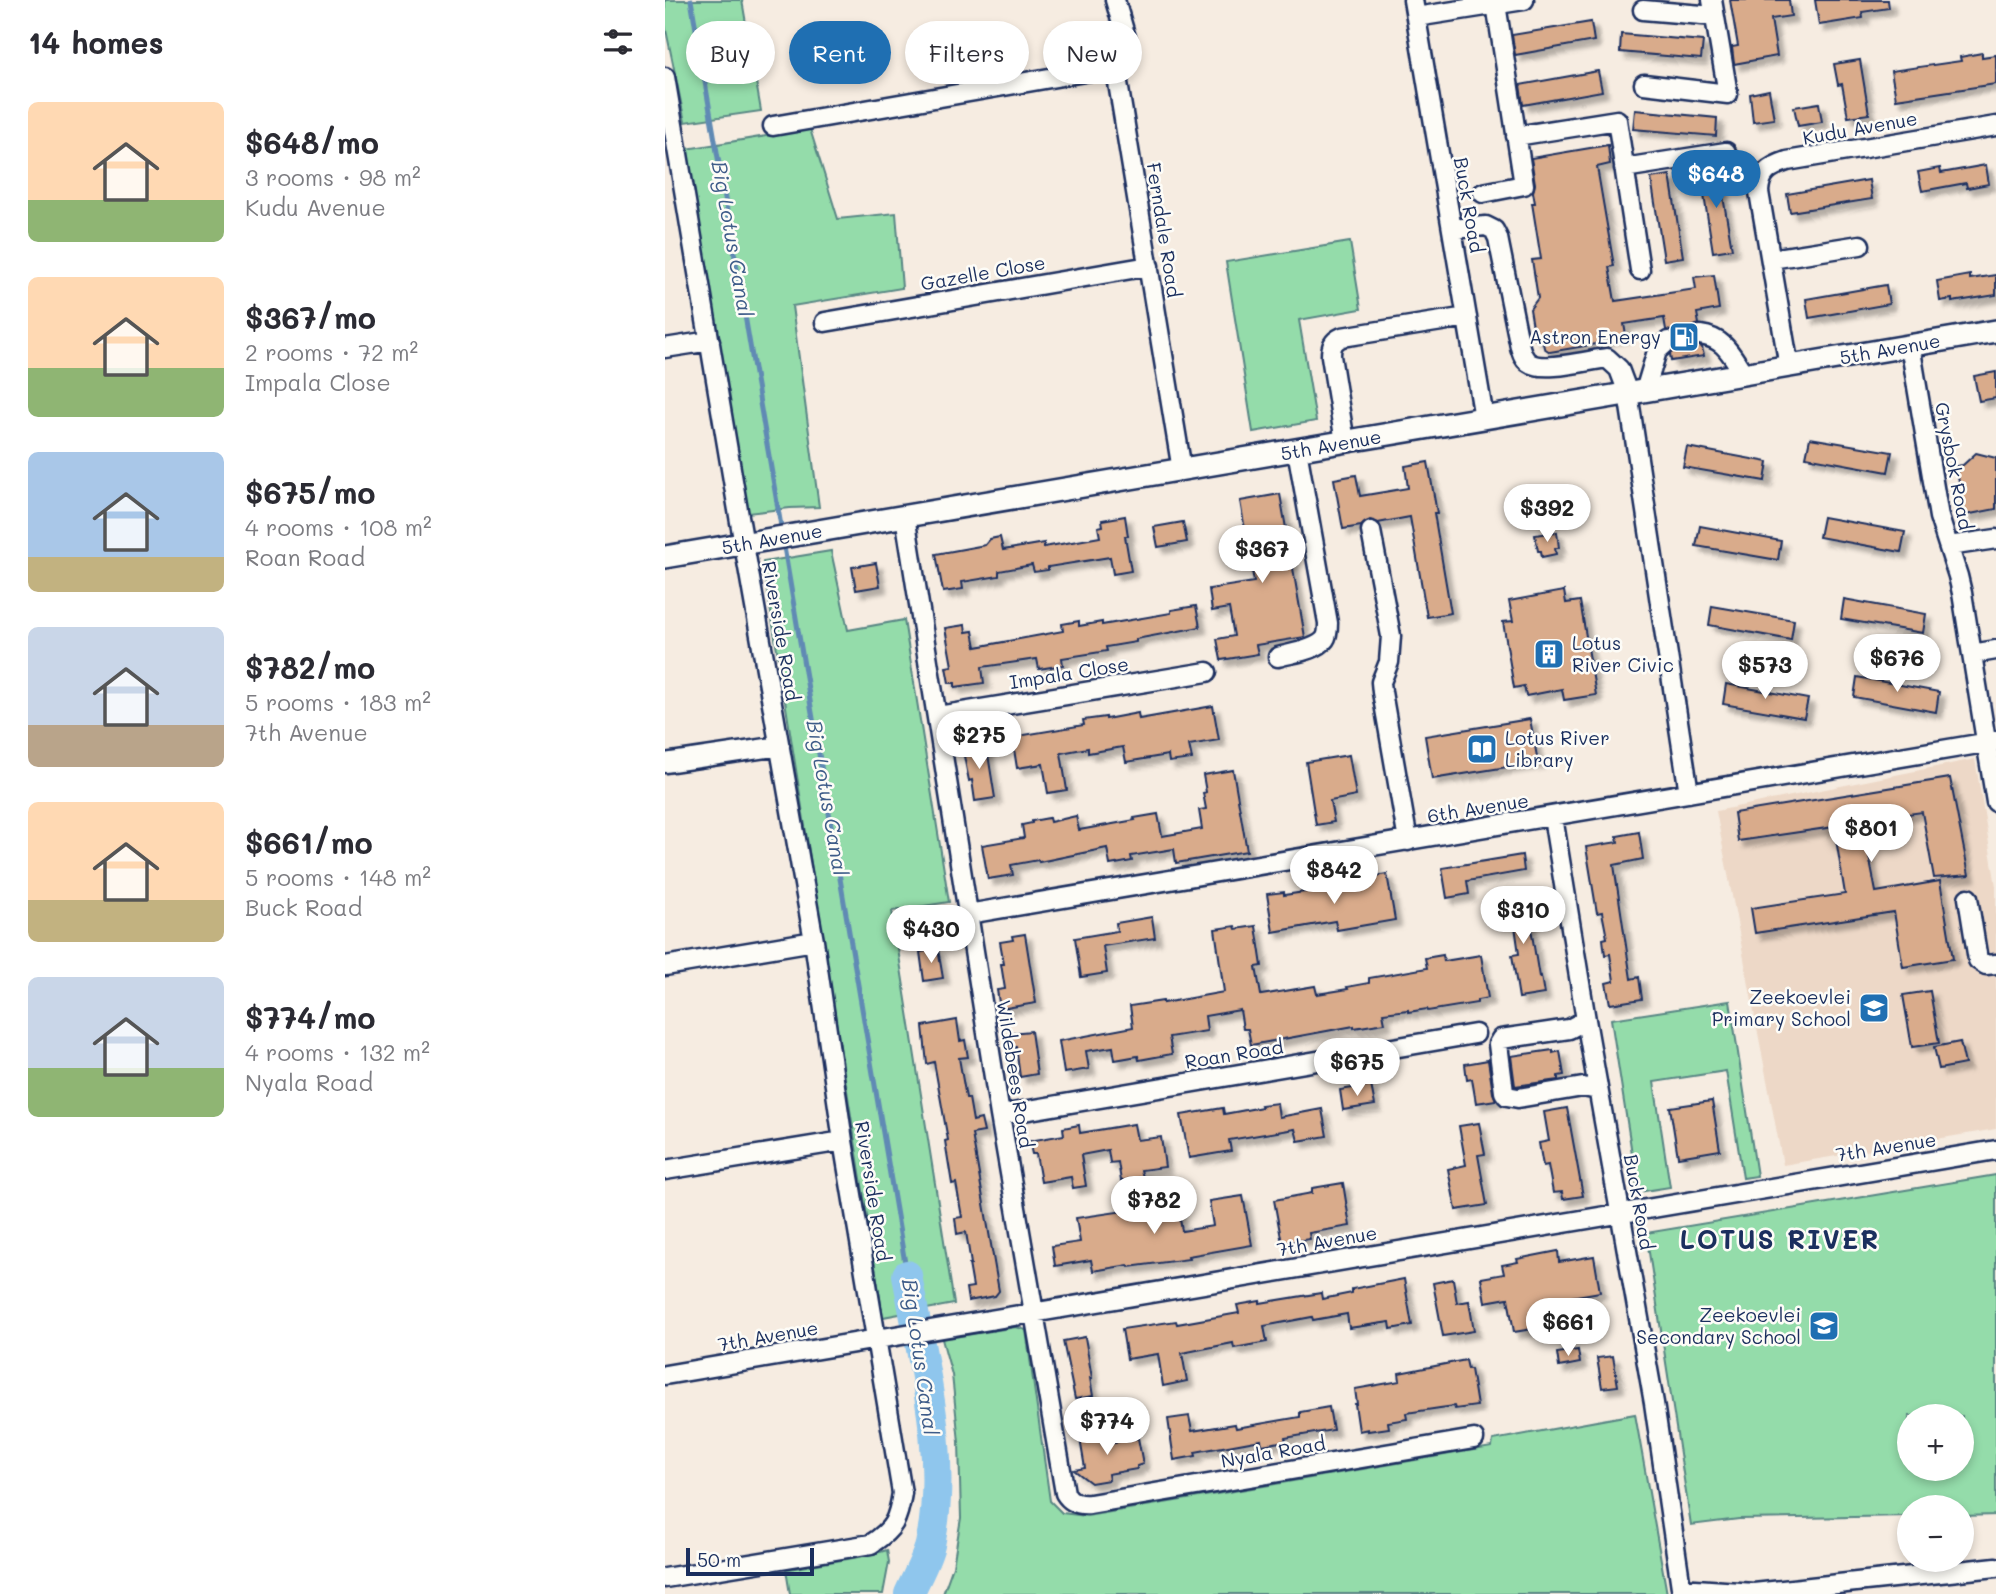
<!DOCTYPE html>
<meta charset="utf-8">
<style>
:root{--surface:#fff;--page:#f7f7f7;--text:#2b2b33;--muted:#7c7c81;--accent:#1f6fb2}
body{margin:0;font-family:Mali,sans-serif;background:var(--page);color:var(--text);height:100vh;display:flex;flex-direction:column;font-size:26px;white-space:nowrap}
*{box-sizing:border-box;margin:0}
p{font-size:23px;color:var(--muted)}
.icon{flex:none;width:38px;height:38px;fill:none;stroke:currentColor;stroke-width:2;stroke-linecap:round;stroke-linejoin:round}
.map{position:relative;flex:1;overflow:hidden}
.sheet{display:flex;flex-direction:column;background:var(--surface);width:665px}
.sheet>*{flex:none}
.top-card{position:absolute;left:21px;top:21px;width:665px;height:63px;display:flex;gap:14px}
.tools{position:absolute;left:1232px;top:1404px;display:grid;gap:14px}
.tools a{display:grid;place-items:center;width:77px;height:77px;border-radius:50%;background:var(--surface);box-shadow:0 4px 10px #0003;font-size:35px}
.scale{position:absolute;left:21px;bottom:18px;width:128px;box-sizing:border-box;padding-left:7px;border:4px solid #1b2f5e;border-top:0;font-size:19px;line-height:24px;white-space:nowrap;color:#1b2f5e;-webkit-text-stroke:5px #fdfcf7;paint-order:stroke}
.price{position:absolute;translate:-50% -60px;padding:0 16px;border-radius:24px;background:#fff;color:#222;font-size:23px;line-height:46px;filter:drop-shadow(0 2px 4px #0008)}
.price::after{content:'';position:absolute;left:50%;top:42px;width:21px;height:16px;margin-left:-10px;background:inherit;clip-path:polygon(0 0,100% 0,50% 100%)}
.price.current{background:var(--accent);color:#fff}
ul{padding:0;list-style:none}
li{display:flex;align-items:center;gap:21px;height:175px;padding:0 28px}
li span{display:grid;place-items:center;flex:none;width:196px;height:140px;border-radius:10px;color:#555}
li>.icon{margin-inline-start:auto}
span .icon{width:84px;height:84px;fill:#fffc;stroke-width:1}
li b{font-size:30px}
h2{display:flex;justify-content:space-between;align-items:center;height:84px;padding:0 28px;font-size:30px}
.tag{padding:0 24px;border-radius:32px;background:var(--surface);box-shadow:0 4px 10px #0003;font-size:24px;line-height:63px}
.tag.current{background:var(--accent);color:#fff}
main{display:flex;flex:1;min-height:0}
.map>svg:first-child{display:block}
.built{fill:#edd8c7}
.green{fill:#94dcaa;stroke:#588684;stroke-width:2;fill-rule:evenodd}
.lines{fill:none;stroke-linecap:round;stroke-linejoin:round}
.stream{stroke:#618ab4;stroke-width:5}
.river{stroke:#8fc6ed;stroke-width:30}
.building{fill:#d9ab8b;stroke:#1b2f5e;stroke-width:2;filter:url(#shadow)}
.minor-tunnel{stroke:#cac6c7;stroke-width:18;stroke-dasharray:18 9;stroke-linecap:butt}
.minor-casing{stroke:#1b2f5e;stroke-width:23}
.major-casing{stroke:#1b2f5e;stroke-width:26}
.minor{stroke:#fdfcf7;stroke-width:18}
.major{stroke:#fdfcf7;stroke-width:21}
.labels{text-anchor:middle;stroke-width:5;stroke-linejoin:round;paint-order:stroke}
.street-label{font-size:19px;fill:#1b2f5e;stroke:#fdfcf7}
.poi-label{font-size:19px;fill:#1b2f5e;stroke:#fdfcf7;text-anchor:end}
.water-label{font-size:21px;font-style:italic;fill:#3e5c89;stroke:#fdfcf7}
.district-label{font-size:26px;font-weight:bold;letter-spacing:2px;fill:#1b2f5e;stroke:#fdfcf7}
</style>
<main>
<section class="sheet">
<h2>14 homes<svg class="icon" aria-label="filters" viewBox="0 0 24 24"><path d="M4 7h16M4 17h16"/><circle cx="9" cy="7" r="2"/><circle cx="15" cy="17" r="2"/></svg></h2>
<ul>
<li><span style="background:linear-gradient(#ffd9b3 70%,#8fb573 0)"><svg class="icon" aria-label="home" viewBox="0 0 24 24"><path d="M3 11l9-7 9 7M6 9v11h12V9"/></svg></span><div><b>$648/mo</b><p>3 rooms · 98 m²</p><p>Kudu Avenue</p></div></li>
<li><span style="background:linear-gradient(#ffd9b3 65%,#8fb573 0)"><svg class="icon" aria-label="home" viewBox="0 0 24 24"><path d="M3 11l9-7 9 7M6 9v11h12V9"/></svg></span><div><b>$367/mo</b><p>2 rooms · 72 m²</p><p>Impala Close</p></div></li>
<li><span style="background:linear-gradient(#a9c7e8 75%,#c2b280 0)"><svg class="icon" aria-label="home" viewBox="0 0 24 24"><path d="M3 11l9-7 9 7M6 9v11h12V9"/></svg></span><div><b>$675/mo</b><p>4 rooms · 108 m²</p><p>Roan Road</p></div></li>
<li><span style="background:linear-gradient(#c9d6e8 70%,#b9a48a 0)"><svg class="icon" aria-label="home" viewBox="0 0 24 24"><path d="M3 11l9-7 9 7M6 9v11h12V9"/></svg></span><div><b>$782/mo</b><p>5 rooms · 183 m²</p><p>7th Avenue</p></div></li>
<li><span style="background:linear-gradient(#ffd9b3 70%,#c2b280 0)"><svg class="icon" aria-label="home" viewBox="0 0 24 24"><path d="M3 11l9-7 9 7M6 9v11h12V9"/></svg></span><div><b>$661/mo</b><p>5 rooms · 148 m²</p><p>Buck Road</p></div></li>
<li><span style="background:linear-gradient(#c9d6e8 65%,#8fb573 0)"><svg class="icon" aria-label="home" viewBox="0 0 24 24"><path d="M3 11l9-7 9 7M6 9v11h12V9"/></svg></span><div><b>$774/mo</b><p>4 rooms · 132 m²</p><p>Nyala Road</p></div></li>
</ul>
</section>
<div class="map">
<svg width="1331" height="1594" viewBox="0 0 1331 1594">
<defs>
<filter id="shadow"><feDropShadow dx="6" dy="6" stdDeviation="2" flood-color="#0004"/></filter>
</defs>
<rect width="100%" height="100%" fill="#f6ece1"/>
<filter id="ink" filterUnits="userSpaceOnUse"><feTurbulence type="fractalNoise" baseFrequency=".0143" numOctaves="2"/><feDisplacementMap in="SourceGraphic" scale="14" xChannelSelector="R" yChannelSelector="G"/><feConvolveMatrix kernelMatrix="1 2 1 2 8 2 1 2 1" color-interpolation-filters="sRGB"/></filter>
<g filter="url(#ink)">
<path class="built" d="M1310,759l21,127v243l-213,36 -67,-354z"/>
<path class="green" d="M0,0h77l19,111 -76,11 -20,-97z
M145,129l28,90 58,-6 6,75 -110,18 27,201 -29,1 -42,5 -62,-364z
M685,242l11,67 -62,11 17,101 -63,11 -27,-170z
M166,551l17,79 56,-10 45,282 -57,9 62,393 -71,13 -120,-755z
M1065,1001l27,175 -14,2 -17,-107 -72,11 16,105 -32,5 -27,-173z
M1331,1175v340l-34,1v-9h-53v9l-170,3 -48,6 -45,-292zM1244,1416h53v52h-53z
M351,1327l10,3 24,171 12,12 25,3 405,-69 1,-7 142,-26 32,180h-724l10,-28 8,-48 -2,-76 -7,-67 -10,-36z
M222,1550l2,12 -6,32h-93l-4,-24c34,-8 68,-10 101,-20z"/>
<g class="lines">
<path class="stream" d="M26,0l91,532
M118,541l124,734"/>
<path class="river" d="M242,1275c15,87 42,181 23,270 -4,16 -14,33 -21,49"/>
</g>
<path class="building" d="M1065,0h59l2,16 -20,3 6,37 -43,8 -2,-17 6,-1z
M1150,0h73l1,8 -27,4 1,6 -44,7z
M926,22l3,19 -79,14 -3,-20z
M956,34l82,7 -2,18 -81,-7z
M1317,53v4l14,-2v29l-100,15 -5,-28 70,-10 -1,-4z
M1195,60l9,54 -21,3 -6,-33 -4,1 -4,-21z
M933,71l4,20 -79,14 -3,-20z
M1104,90l5,29 -21,3 -3,-28z
M1154,103l3,19 -24,4 -4,-19z
M970,110l82,8 -1,18 -83,-7z
M943,145l2,19 -13,3 17,99 -5,1 6,34 81,-12 -2,-12 20,-2 5,34 -22,4 2,11 -7,3 -3,6 3,10 10,4 2,9 -33,5 -1,-7 9,-9v-6l-3,-6 -10,-3 -2,-12 -40,6 2,11 -26,5 1,3 -22,4 -29,5 -6,-4 -2,-10 -7,1 -5,-30 8,-11 -6,-38 9,-1 -9,-56h3l-2,-11 2,-8 -4,-26z
M1321,165l3,19 -22,4 -1,-5 -44,8 -4,-19 22,-4 1,5z
M1053,167l14,82 -19,3 -13,-82z
M1005,175l13,82 -19,3 -13,-82z
M1204,180l3,19 -82,13 -3,-18z
M1305,275v4l26,-4v20l-44,7v-3l-12,2 -3,-20z
M1221,285l3,19 -80,14 -3,-19z
M1331,372v26l-17,3 -5,-25z
M1145,438l82,14 -4,20 -82,-15z
M1022,447l81,15 -3,19 -82,-14z
M1311,453l20,5v51l-31,6 -9,-49 7,-1z
M763,462l9,51h-3l17,100 -24,4 -17,-100 -32,6 -8,-3 -9,6 -18,3 -9,-50 22,-4 4,21 48,-8 -3,-22z
M615,494l25,143 -49,8 2,9 -37,6 -4,-21 17,-3 -5,-28 -17,3 -3,-22 45,-7 -14,-81z
M460,516l3,20h-3l6,35 -18,3 -3,-17 -62,10v3l-14,2 -2,-7 -33,6v5l-37,6 1,7 -20,3 -7,-38 49,-9 5,-6 10,-2 3,13 41,-7v4l56,-10 -2,-10 5,-1 -1,-6z
M1158,517l82,15 -4,20 -82,-15z
M518,522l4,20 -29,5 -4,-20z
M1035,526l81,15 -3,19 -82,-14z
M892,532l2,16h-4l1,6 -14,3 -1,-6h-3l-3,-16z
M211,563l4,23 -24,4 -4,-23z
M899,591l2,12 14,-2 16,94 -32,5 -2,-11 -36,7 -2,-10 -10,2 -11,-66 10,-1 -4,-20z
M1179,599l82,15 -3,19 -82,-14z
M531,606l4,21 -64,12v3l-30,5 1,4 -45,7 1,7 -24,4 -2,-10 -55,8 2,16 -29,4v-4h-6l-3,-16 6,-1 -7,-38 20,-3 1,7 7,-1 3,16 87,-16 -1,-7 17,-3v5l23,-4v3l69,-12v-3z
M1047,606l82,14 -3,20 -82,-15z
M1192,677l82,15 -3,20 -82,-15z
M1061,684l82,15 -4,19 -81,-14z
M548,706l6,34 -30,5 3,14 -23,3 -1,-7 -42,7 -3,-15 -35,6v-5l-27,5 6,37 -19,3 -5,-29 -26,4 -5,-31 72,-12 -1,-5 23,-3v2l32,-6 1,6z
M865,719l8,43 -106,17 -7,-43z
M321,742l9,56 -20,3 -3,-21 -3,1 -7,-35z
M684,755l7,41 -26,5 4,21 -18,3 -10,-63z
M568,770l14,81 -71,12 -2,-14 -43,7 1,5 -22,4 -3,-17 -68,14 -1,-2 -27,5 2,10 -25,4 -6,-34 42,-7 -2,-13 10,-2v-2l17,-3 1,4 26,-6 3,14 56,-10 -1,-2 24,-4 4,22 40,-7 -3,-19 7,-1 -3,-16 3,-1 -3,-17z
M1285,778l19,97 -35,3 -12,-66 -60,8 14,72 64,-11 13,78 -50,8 -9,-55 -139,21 -4,-25 94,-14 -11,-67 -96,14 -4,-28z
M974,832l4,27 -29,6 17,114 8,-2 3,22 -32,5 -4,-21 8,-2 -4,-27 -5,1 -2,-16 4,-1 -5,-26 -5,1 -11,-66 32,-5 -1,-6z
M857,855l2,16 -57,10 2,13 -22,4 -5,-30z
M722,874l8,46 -58,10 -2,-9 -62,11 -6,-38 17,-2v3l34,-5v1l52,-9 -1,-5z
M871,899l2,16 -9,1 10,61 2,-1 3,18 -25,4 -7,-43 7,-1 -5,-35 -17,3 -3,-16z
M487,917l3,21 -52,8 4,27 -26,4 -6,-39 42,-7 -1,-8z
M570,926l1,3 20,-3 6,40 -6,1 5,28 54,-9 2,8 31,-5 -1,-2 22,-4v-5l58,-10 -2,-10 18,-3 1,6 37,-6 7,43 -11,2v3l-49,8 -1,-2 -19,3v-2l-25,3 2,10 -31,5v-2l-103,19 -3,-16h-5l-3,-19 -35,6 2,15 -38,6 3,17 -33,6 -1,-4 -23,4 -2,-13 -27,4 3,18 -25,4 -5,-32 74,-14 -3,-21 33,-5v2l61,-11 -9,-63z
M360,934l11,69 -36,6 -3,-19 8,-1 -4,-25h3l-4,-22 13,-2 -1,-4z
M273,949l5,29 -19,3 -4,-29z
M1265,991l9,52 -27,4 -9,-52z
M292,1020l3,21 5,-1 3,17 -9,1 7,40h3l4,23 8,-2 3,13 -12,2 27,157 -4,5 -27,5 -2,-13 7,-1 -4,-23h2l-5,-32 -9,2 -2,-16 7,-1 -6,-34 -4,1 -7,-43 3,-1 -14,-78 -7,2 -4,-38z
M366,1031l6,43 -17,3 -4,-30h-3l-2,-14z
M1295,1042l5,22 -26,5 -5,-22z
M888,1050v3l7,-2 4,24 -6,1v4l-43,6 -4,-30z
M823,1060l5,33 3,7 -20,3 -4,-24 -5,1 -2,-16z
M706,1085l4,20 -32,5 -3,-20z
M1047,1101l8,49 -42,7 -8,-50z
M612,1103l2,14 43,-8 5,27 -29,5 -3,-12 -66,11 2,11 -42,7 -8,-43 42,-7 1,6 38,-7 -1,-2z
M902,1108l16,88 -20,3 -1,-7 -9,1 -5,-28 -5,1 -4,-23 10,-2 -5,-29z
M814,1123l6,31 -7,1 9,50 -31,5 -8,-41 18,-4 -7,-39z
M469,1124l3,16 24,-3 4,30 -24,3 2,7 -22,4 -3,-19 -8,1 -2,-13 -27,5 5,31 -13,2 -2,-11 -30,5 -5,-28h-4l-3,-13 35,-6 -1,-7 16,-3 1,8z
M678,1183l7,43 -41,7 1,6 -28,4 -8,-43 38,-7v-5z
M578,1196l9,49 -64,11 1,3 -60,8 -1,-2 -35,6 -2,-11 -36,6 -3,-20 28,-4 -4,-24 69,-10v-1l32,-6 5,30 31,-5 -4,-25z
M893,1251l1,11 35,-6 6,36 -35,6 1,6 -25,4 3,19 -30,5 -6,-34 -23,4 -4,-24 23,-4 -2,-9 16,-3 -1,-3z
M739,1279l8,46 -21,4 -1,-7 -41,6 -2,-14 -34,6 -1,-3 -48,9 3,16 -33,6 -1,-5 -51,10 5,28 -24,5 -5,-32 -31,5 -5,-30 54,-8 1,3 62,-11 -2,-8 23,-4v2l61,-10 1,6 30,-6v-4z
M788,1279l4,24 12,-2 5,30 -31,5 -10,-53z
M420,1337l7,41h-2l3,18 -18,3 -12,-58z
M913,1350l2,13 -21,4 -2,-14z
M948,1356l5,30 -16,2 -5,-30z
M801,1360l2,9h3l6,37 -22,3 -1,-3 -14,2 -34,5 1,6 -19,3 1,6 -21,3v-2l-9,2 -4,-27h2l-2,-15 45,-8 -1,-8z
M664,1407l4,23 -48,8 1,3 -24,4 -1,-5 -66,12 1,4 -22,4 -6,-41 21,-3 3,15 43,-7 1,4 64,-11v-5z
M435,1429l2,15 36,-6 5,26 -6,2v3l-29,5 1,6 -18,3 -17,-13 11,-2 -6,-35z"/>
<g class="lines">
<path class="minor-tunnel" d="M1003,341l32,-6"/>
<g class="minor-casing">
<path id="minor" d="M450,0l12,41 -8,25 -1,17 64,387
M748,0l71,418
M978,10l71,6
M751,17l108,-17
M0,77l75,445 74,419 29,200 59,352c-4,27 -8,36 -31,51l-206,34
M979,84l84,10 -16,-94
M108,126l346,-60
M851,136l101,-16 23,150
M959,168l102,-16
M818,193l41,-8 -28,-181
M787,229l34,-3 8,4 4,8 22,109c2,6 3,11 8,15 14,11 61,-2 79,-4l12,11 9,24 61,400
M1106,259l89,-14
M160,322l324,-56
M1035,335c25,3 31,20 44,39
M1245,345l29,172 19,59 4,17 34,209
M0,348l45,-7
M1124,367l-30,-175c1,-19 10,-25 28,-31l209,-35
M980,391l12,-40 11,-10
M680,442l-14,-86c0,-10 2,-15 11,-19l125,-20
M240,516l95,599 65,378c6,10 14,12 25,11l384,-65
M706,531l20,105 -2,26 -8,20 1,10 26,149
M1284,546l47,-7
M1307,654l24,-4
M613,657c13,-4 38,-6 47,-18 3,-4 3,-11 3,-16l-31,-173
M273,716l269,-44
M0,763l115,-17
M888,817l33,203 68,383 28,191
M1303,898l10,62 8,5 10,-1
M303,914l1028,-173
M0,966l149,-25
M921,1020l-17,9 -68,10 -3,5 6,48 3,4 11,2 65,-11 15,3
M335,1115l475,-81
M0,1170l178,-29
M0,1375l1331,-225
M1016,1588l73,5 242,-26"/>
</g>
<g class="major-casing">
<path id="major" d="M0,557l1331,-226"/>
</g>
<use href="#minor" class="minor"/>
<use href="#major" class="major"/>
</g>
</g>
<defs>
<g id="fuel-square" transform="scale(1.575)"><rect x="-9" y="-9" width="18" height="18" rx="4" fill="#1f6fb2" stroke="#fdfcf7"/><path d="M-5.5-6h7V0h2V4h1.3V-2.5L3-4.5l.8-.8L6-3V5H2.5V1h-1V6h-7ZM-4.2-4.7v3.2H.2V-4.7Z" fill="#fff"/></g>
<g id="building-square" transform="scale(1.575)"><rect x="-9" y="-9" width="18" height="18" rx="4" fill="#1f6fb2" stroke="#fdfcf7"/><path d="M-4-6H4V6H1V3H-1V6H-4ZM-2.5-4.3h1.7v1.8h-1.7ZM.8-4.3h1.7v1.8H.8ZM-2.5-1h1.7V.8h-1.7ZM.8-1h1.7V.8H.8Z" fill="#fff"/></g>
<g id="library-square" transform="scale(1.575)"><rect x="-9" y="-9" width="18" height="18" rx="4" fill="#1f6fb2" stroke="#fdfcf7"/><path d="M-6-4Q-3-5.5-.7-3.5V5Q-3 3-6 4ZM6-4Q3-5.5 .7-3.5V5Q3 3 6 4Z" fill="#fff"/></g>
<g id="school-square" transform="scale(1.575)"><rect x="-9" y="-9" width="18" height="18" rx="4" fill="#1f6fb2" stroke="#fdfcf7"/><path d="M0-5L7-2L0 1L-7-2ZM-4 1L0 2.5L4 1V4Q0 6-4 4Z" fill="#fff"/></g>
</defs>
<g fill-rule="evenodd">
<use href="#fuel-square" x="1019" y="337"/>
<use href="#building-square" x="884" y="654"/>
<use href="#library-square" x="817" y="749"/>
<use href="#school-square" x="1209" y="1008"/>
<use href="#school-square" x="1159" y="1326"/>
</g>
<g class="labels">
<g class="street-label">
<text transform="translate(1195 128) rotate(-10)" y="7">Kudu Avenue</text>
<text transform="translate(804 205) rotate(80)" y="7">Buck Road</text>
<text transform="translate(499 230) rotate(81)" y="7">Ferndale Road</text>
<text transform="translate(318 273) rotate(-10)" y="7">Gazelle Close</text>
<text transform="translate(1225 349) rotate(-10)" y="7">5th Avenue</text>
<text transform="translate(666 445) rotate(-10)" y="7">5th Avenue</text>
<text transform="translate(1289 466) rotate(79)" y="7">Grysbok Road</text>
<text transform="translate(107 539) rotate(-10)" y="7">5th Avenue</text>
<text transform="translate(116 631) rotate(80)" y="7">Riverside Road</text>
<text transform="translate(404 673) rotate(-9)" y="7">Impala Close</text>
<text transform="translate(813 808) rotate(-9)" y="7">6th Avenue</text>
<text transform="translate(569 1054) rotate(-9)" y="7">Roan Road</text>
<text transform="translate(350 1074) rotate(81)" y="7">Wildebees Road</text>
<text transform="translate(1221 1147) rotate(-9)" y="7">7th Avenue</text>
<text transform="translate(208 1191) rotate(81)" y="7">Riverside Road</text>
<text transform="translate(974 1202) rotate(80)" y="7">Buck Road</text>
<text transform="translate(662 1241) rotate(-10)" y="7">7th Avenue</text>
<text transform="translate(103 1336) rotate(-10)" y="7">7th Avenue</text>
<text transform="translate(608 1452) rotate(-10)" y="7">Nyala Road</text>
</g>
<g class="poi-label">
<text x="996" y="344">Astron Energy</text>
<text x="907" y="650" text-anchor="start">Lotus<tspan x="907" dy="22">River Civic</tspan></text>
<text x="840" y="745" text-anchor="start">Lotus River<tspan x="840" dy="22">Library</tspan></text>
<text x="1186" y="1004">Zeekoevlei<tspan x="1186" dy="22">Primary School</tspan></text>
<text x="1136" y="1322">Zeekoevlei<tspan x="1136" dy="22">Secondary School</tspan></text>
</g>
<g class="water-label">
<text transform="translate(67 239) rotate(80)" y="7">Big Lotus Canal</text>
<text transform="translate(162 798) rotate(80)" y="7">Big Lotus Canal</text>
<text transform="translate(255 1357) rotate(82)" y="7">Big Lotus Canal</text>
</g>
<g class="district-label">
<text x="1115" y="1249">LOTUS RIVER</text>
</g>
</g>
</svg>
<div class="tools">
<a>+</a>
<a>−</a>
</div>
<div class="scale">50 m</div>
<b class="price current" style="left:1051px;top:210px">$648</b>
<b class="price" style="left:882px;top:544px">$392</b>
<b class="price" style="left:597px;top:585px">$367</b>
<b class="price" style="left:1232px;top:694px">$676</b>
<b class="price" style="left:1100px;top:701px">$573</b>
<b class="price" style="left:314px;top:771px">$275</b>
<b class="price" style="left:1206px;top:864px">$801</b>
<b class="price" style="left:669px;top:906px">$842</b>
<b class="price" style="left:858px;top:946px">$310</b>
<b class="price" style="left:266px;top:965px">$430</b>
<b class="price" style="left:692px;top:1098px">$675</b>
<b class="price" style="left:489px;top:1236px">$782</b>
<b class="price" style="left:903px;top:1358px">$661</b>
<b class="price" style="left:442px;top:1457px">$774</b>
<div class="top-card">
<a class="tag">Buy</a>
<a class="tag current">Rent</a>
<a class="tag">Filters</a>
<a class="tag">New</a>
</div>
</div>
</main>
